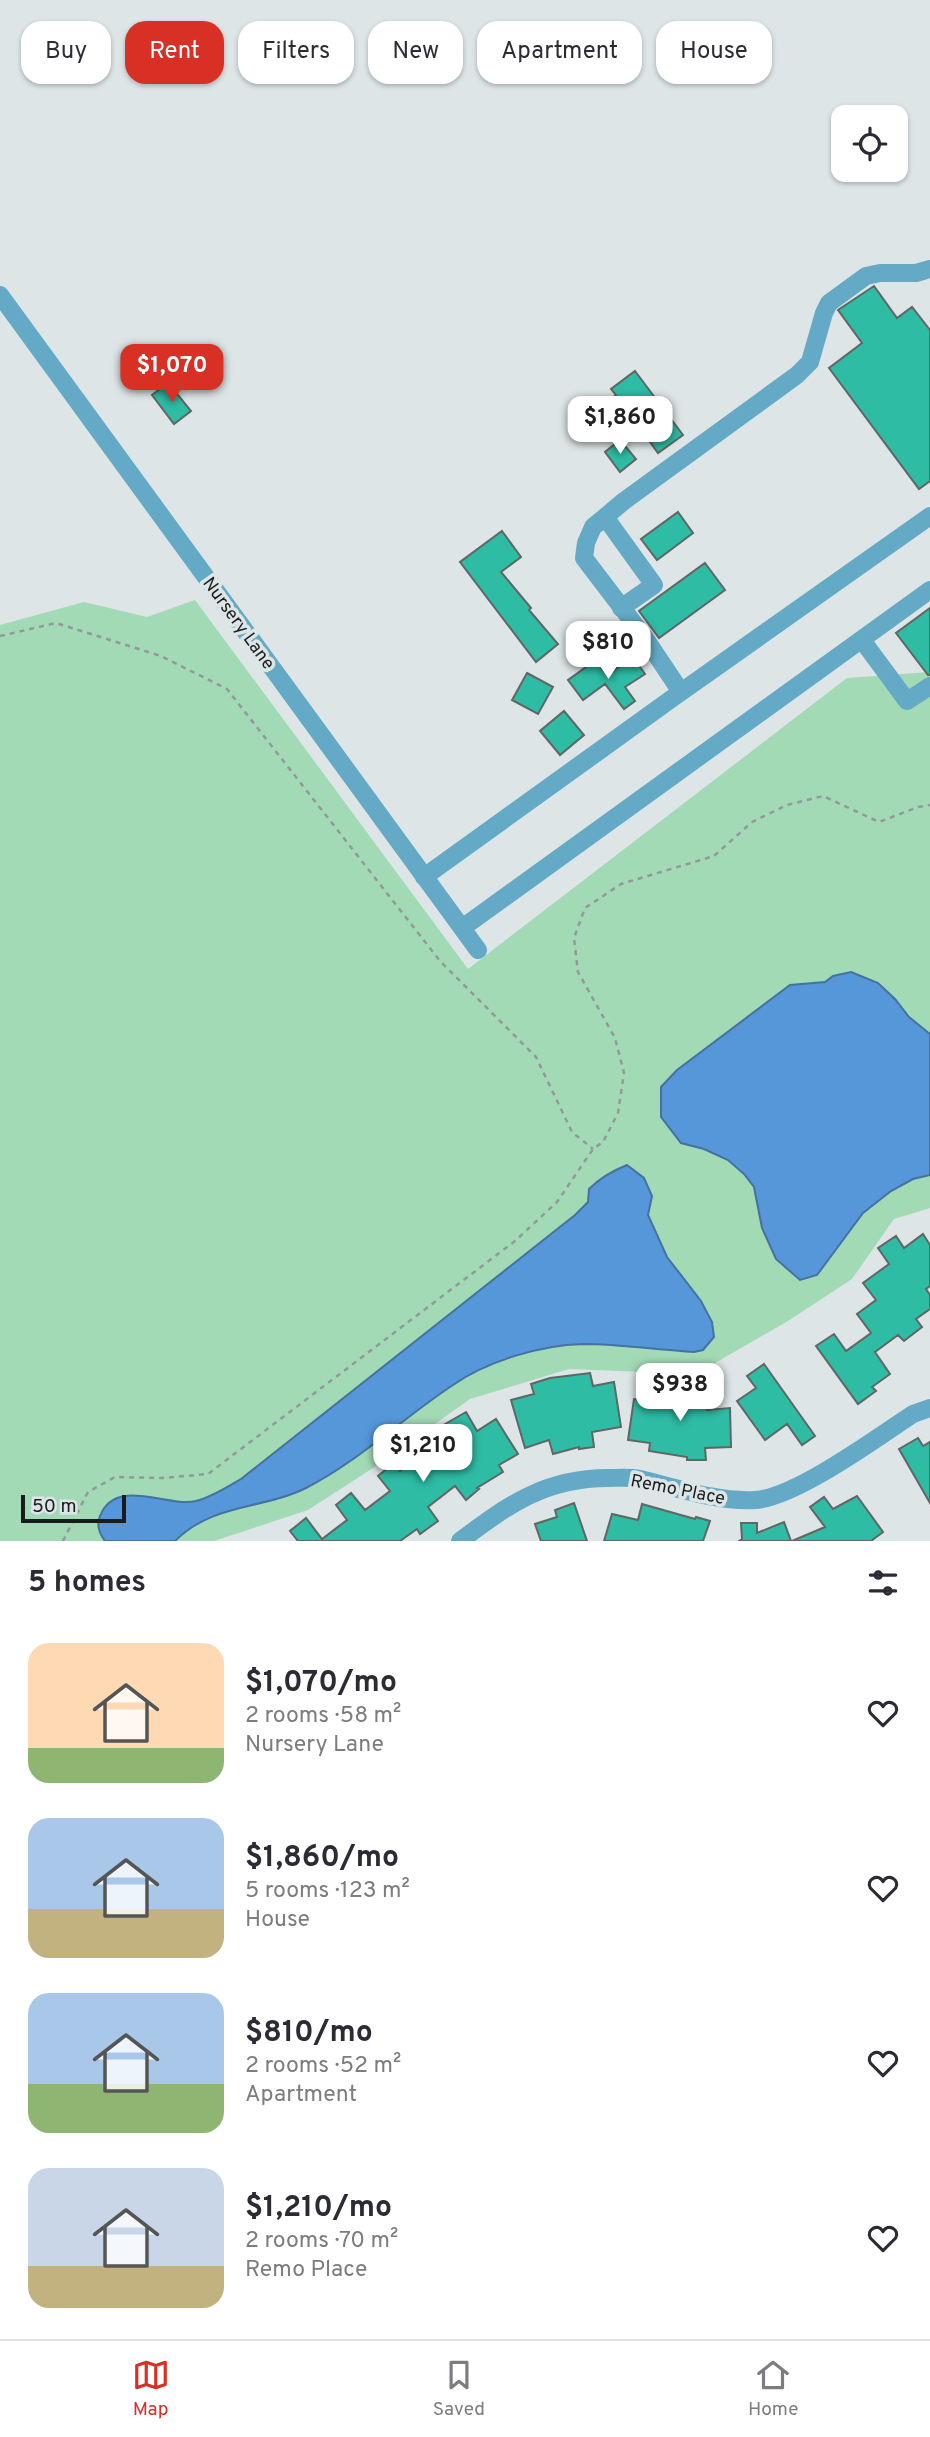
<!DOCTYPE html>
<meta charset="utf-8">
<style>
:root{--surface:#fff;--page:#f7f7f7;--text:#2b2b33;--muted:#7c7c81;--line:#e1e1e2;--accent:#d93025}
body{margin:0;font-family:Overpass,sans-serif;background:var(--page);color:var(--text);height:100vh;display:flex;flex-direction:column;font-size:26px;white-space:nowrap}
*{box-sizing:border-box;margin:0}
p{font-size:23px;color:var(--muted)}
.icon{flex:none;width:38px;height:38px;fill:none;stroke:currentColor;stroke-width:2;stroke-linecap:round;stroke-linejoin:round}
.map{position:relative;height:1541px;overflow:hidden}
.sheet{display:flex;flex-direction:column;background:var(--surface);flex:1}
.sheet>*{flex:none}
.banner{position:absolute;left:21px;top:21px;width:889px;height:63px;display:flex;gap:14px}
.fabs{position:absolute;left:831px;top:105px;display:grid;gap:14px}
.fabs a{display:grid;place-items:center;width:77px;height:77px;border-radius:14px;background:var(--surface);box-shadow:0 2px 5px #0004;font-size:35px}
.scale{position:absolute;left:21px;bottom:18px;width:105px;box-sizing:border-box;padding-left:7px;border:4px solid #191c1c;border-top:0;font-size:19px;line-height:24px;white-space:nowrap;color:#191c1c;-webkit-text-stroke:5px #dde5e6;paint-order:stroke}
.price{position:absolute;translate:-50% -60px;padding:0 16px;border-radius:14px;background:#fff;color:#222;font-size:23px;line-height:46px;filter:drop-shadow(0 2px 4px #0008)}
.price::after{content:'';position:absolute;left:50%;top:42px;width:21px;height:16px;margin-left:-10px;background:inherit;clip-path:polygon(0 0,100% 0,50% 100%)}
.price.active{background:var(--accent);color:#fff}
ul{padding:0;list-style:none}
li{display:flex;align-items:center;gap:21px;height:175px;padding:0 28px}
li span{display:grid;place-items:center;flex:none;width:196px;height:140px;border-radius:21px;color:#555}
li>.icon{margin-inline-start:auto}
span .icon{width:84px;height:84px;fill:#fffc;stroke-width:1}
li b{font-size:30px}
h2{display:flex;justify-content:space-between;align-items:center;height:84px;padding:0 28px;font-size:30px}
.pill{padding:0 24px;border-radius:21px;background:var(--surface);box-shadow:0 2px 5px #0004;font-size:24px;line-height:63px}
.pill.active{background:var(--accent);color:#fff}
.dock{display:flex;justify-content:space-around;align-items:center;height:98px;border-top:2px solid var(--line);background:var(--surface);font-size:19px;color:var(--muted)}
.dock a{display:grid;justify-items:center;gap:4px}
.dock .active{color:var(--accent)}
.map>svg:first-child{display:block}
.green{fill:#a2dab5}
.water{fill:#5697da;stroke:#4472a1;stroke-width:2}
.building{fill:#2ebca5;stroke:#606664;stroke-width:2}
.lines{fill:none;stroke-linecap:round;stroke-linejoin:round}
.path{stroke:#93999a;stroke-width:2.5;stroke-dasharray:5 5;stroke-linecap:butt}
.minor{stroke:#64a9c6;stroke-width:18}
.labels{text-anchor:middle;stroke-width:7;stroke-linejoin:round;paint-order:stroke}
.street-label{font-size:18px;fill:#191c1c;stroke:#dde5e6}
</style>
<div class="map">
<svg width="930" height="1541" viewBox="0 0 930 1541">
<rect width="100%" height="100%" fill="#dde5e6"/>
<path class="green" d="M195,600l273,369 379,-291 83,-6v536l-36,11 -42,60 -64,42 -92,53 -127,-5 -99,30 -97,69 -65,42 -94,31h-214v-916l84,-23 63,15z"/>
<path class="water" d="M851,972l27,11 17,16 14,18 21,17v141l-17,4 -22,12 -28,22 -46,62 -17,5 -24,-21 -14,-31 -8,-41 -10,-13 -16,-14 -24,-11 -23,-6 -20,-26v-30l16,-17 113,-85 35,-3 8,-6z
M627,1165l17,13 8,18 -4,19 19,42 34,44 11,21 2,15 -11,13 -9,2c-37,-2 -74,-8 -111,-8 -42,1 -96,17 -130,41 -50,33 -94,76 -147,103 -45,22 -93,15 -131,53h-70c-6,-8 -9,-16 -5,-25 16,-40 67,-8 96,-15 16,-4 31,-14 45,-22l334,-264 13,-13 1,-13c12,-12 23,-18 38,-24z"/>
<path class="building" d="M874,286l23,32 15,-11 18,23v151l-11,8 -90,-121 33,-25 -24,-33z
M635,371l48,64 -25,18 -29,-40 -25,19 -13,-17 25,-20 -5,-6z
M164,386l6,8 4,-4 17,21 -17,13 -22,-29z
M620,440l16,19 -16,13 -15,-20z
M678,512l15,21 -36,27 -16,-21z
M502,531l19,26 -20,15 30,36 -2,2 29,34 -22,18 -76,-100z
M705,563l20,27 -66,48 -20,-27z
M930,608v67h-2l-32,-42z
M633,657l12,17 -20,13 10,14 -11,8 -19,-25 -22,16 -15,-20 28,-20 11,15z
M527,673l26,14 -15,27 -26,-14z
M564,711l20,24 -24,20 -20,-24z
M923,1234l7,11v41l-4,3 4,6v14l-14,10 6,8 -18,14 -6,-6 -23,17 15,22 -18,13 4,4 -18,13 -42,-58 18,-12 12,17 25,-18 -14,-19 19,-14 -13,-17 26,-19 -11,-16 18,-12 8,12z
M764,1364l51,72 -13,9 -15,-21 -22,16 -28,-39 19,-13 -9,-12z
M590,1373l3,13 21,-4 7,45 -29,5 2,15 -15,2v-2l-26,7 -4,-14 -24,8 -14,-48 23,-6 -3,-10 19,-6z
M659,1381l21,3 -1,6 28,-1v21l23,-2 1,39 -26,1 1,12h-19v-3l-38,-6 1,-8 -22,-3 6,-41 22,3z
M466,1412l11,19 19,-12 22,35 -19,11 4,7 -26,16 2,1 -13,11 -11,-14 -27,21 10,14 -18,13 -3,-5 -17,12h-102l-8,-10 16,-13 16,21 25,-19 -11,-15 15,-12 14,17 25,-19 -12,-15 16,-13 6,8 24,-19 -7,-9 16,-12z
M918,1438l5,8 7,-4v61l-31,-54z
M857,1496l26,36 -12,9h-79l33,-14 -15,-20 14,-10 9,12z
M574,1503l13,38h-46l-6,-17 22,-7 -2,-7z
M642,1504l53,15 1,-2 14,4 -7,20h-99l8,-27 26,6z
M784,1522l7,19h-52l3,-2 -1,-16h16v10z"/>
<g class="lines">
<path class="path" d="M0,636l56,-13 105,33 66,33 213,272 96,96 36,75 21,17
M63,1541l25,-49 27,-15 47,1 46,-4 307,-233 42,-39 36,-53 10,-7 15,-29 6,-40 -9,-35 -37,-66 -4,-34 11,-30 36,-24 93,-28 38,-34 35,-17 36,-9 56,26 39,-15 12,-2"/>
<path class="minor" d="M0,295l478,655
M605,517l49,68 -33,23
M862,640l45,61 23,-15
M681,692l-36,-54 -61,-80 2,-15 7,-16 31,-26 173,-126 13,-13 14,-49 5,-10 37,-27 14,-3h36l14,-4
M424,877l250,-180 256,-181
M462,928l468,-338
M460,1541c48,-36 85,-63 148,-63 11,0 22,-1 32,1 38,9 76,23 115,21 40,-2 123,-63 158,-86l17,-6"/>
</g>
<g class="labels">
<g class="street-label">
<text transform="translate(239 623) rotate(54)" y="6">Nursery Lane</text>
<text transform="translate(678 1489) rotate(11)" y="6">Remo Place</text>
</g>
</g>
</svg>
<div class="fabs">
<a><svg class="icon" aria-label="locate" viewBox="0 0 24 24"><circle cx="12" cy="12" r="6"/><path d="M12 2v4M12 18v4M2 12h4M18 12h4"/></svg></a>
</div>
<div class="scale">50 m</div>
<b class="price active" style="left:172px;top:404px">$1,070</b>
<b class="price" style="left:620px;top:456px">$1,860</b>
<b class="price" style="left:608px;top:681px">$810</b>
<b class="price" style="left:680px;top:1423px">$938</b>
<b class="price" style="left:423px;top:1484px">$1,210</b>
<div class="banner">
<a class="pill">Buy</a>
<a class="pill active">Rent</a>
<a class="pill">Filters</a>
<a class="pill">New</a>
<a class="pill">Apartment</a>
<a class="pill">House</a>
</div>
</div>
<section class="sheet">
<h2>5 homes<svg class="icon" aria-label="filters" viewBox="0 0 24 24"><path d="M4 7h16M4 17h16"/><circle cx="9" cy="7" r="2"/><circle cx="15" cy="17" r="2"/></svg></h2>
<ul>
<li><span style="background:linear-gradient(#ffd9b3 75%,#8fb573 0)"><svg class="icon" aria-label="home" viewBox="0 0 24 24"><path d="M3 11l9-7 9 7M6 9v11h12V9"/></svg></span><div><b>$1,070/mo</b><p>2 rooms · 58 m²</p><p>Nursery Lane</p></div><svg class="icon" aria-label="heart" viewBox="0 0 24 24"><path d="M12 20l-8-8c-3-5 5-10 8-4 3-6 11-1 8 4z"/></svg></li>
<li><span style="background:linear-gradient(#a9c7e8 65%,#c2b280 0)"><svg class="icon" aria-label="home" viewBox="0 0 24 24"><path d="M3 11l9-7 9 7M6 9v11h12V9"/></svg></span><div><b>$1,860/mo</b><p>5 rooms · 123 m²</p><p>House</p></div><svg class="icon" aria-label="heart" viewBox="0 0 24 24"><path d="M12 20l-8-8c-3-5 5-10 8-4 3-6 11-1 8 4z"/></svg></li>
<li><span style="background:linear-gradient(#a9c7e8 65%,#8fb573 0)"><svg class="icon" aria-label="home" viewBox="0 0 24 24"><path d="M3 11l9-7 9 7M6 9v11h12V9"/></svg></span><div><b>$810/mo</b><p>2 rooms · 52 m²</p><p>Apartment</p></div><svg class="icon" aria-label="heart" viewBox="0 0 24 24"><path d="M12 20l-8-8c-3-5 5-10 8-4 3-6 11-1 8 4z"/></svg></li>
<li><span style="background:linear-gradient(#c9d6e8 70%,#c2b280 0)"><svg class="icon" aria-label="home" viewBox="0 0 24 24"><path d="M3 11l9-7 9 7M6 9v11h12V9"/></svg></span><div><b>$1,210/mo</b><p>2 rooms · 70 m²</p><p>Remo Place</p></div><svg class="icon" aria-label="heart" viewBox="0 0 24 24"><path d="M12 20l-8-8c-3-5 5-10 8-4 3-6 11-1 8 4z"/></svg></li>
</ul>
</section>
<nav class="dock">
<a class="active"><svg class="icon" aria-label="map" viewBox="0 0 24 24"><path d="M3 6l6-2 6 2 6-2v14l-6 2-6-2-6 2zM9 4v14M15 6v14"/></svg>Map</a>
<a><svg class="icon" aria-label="saved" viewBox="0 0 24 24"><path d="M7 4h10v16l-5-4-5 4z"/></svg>Saved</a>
<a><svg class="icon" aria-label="home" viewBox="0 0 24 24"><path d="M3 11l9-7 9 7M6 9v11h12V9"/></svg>Home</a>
</nav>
